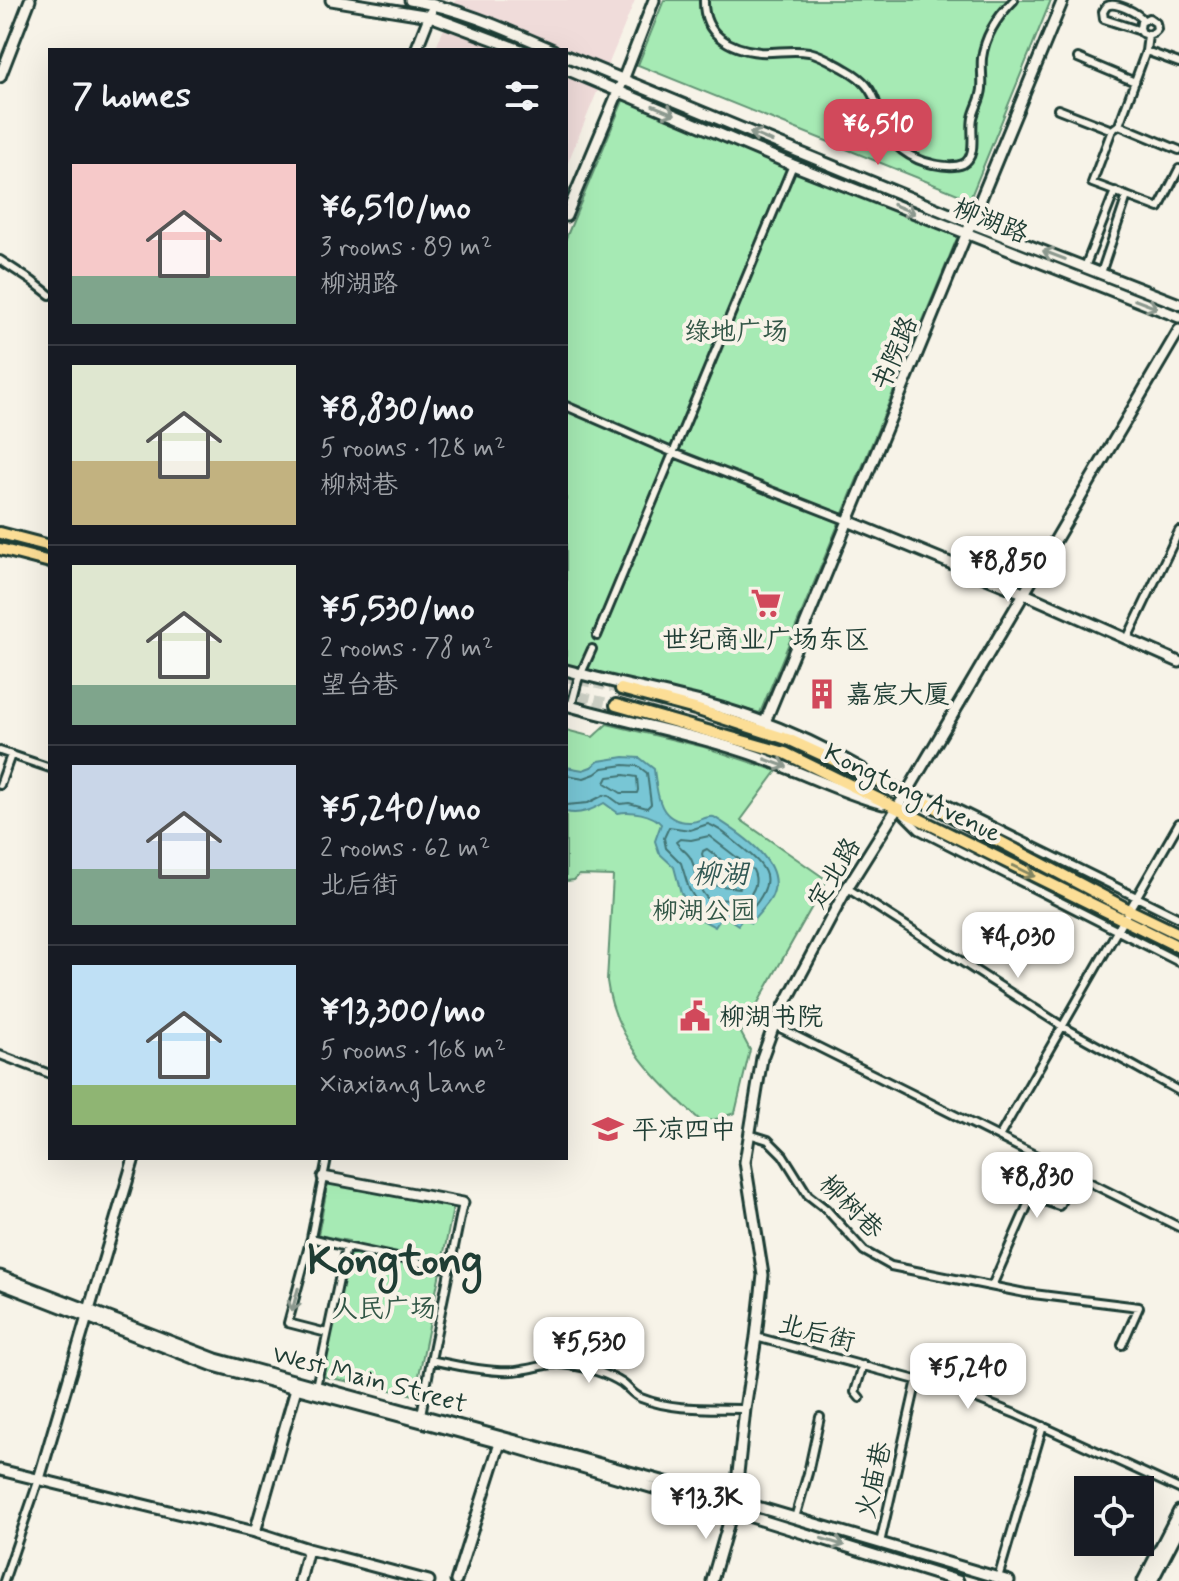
<!DOCTYPE html>
<meta charset="utf-8">
<style>
:root{--surface:#171b24;--page:#242831;--text:#f1f3f6;--muted:#9ea1a6;--line:#363941;--accent:#d1495b}
body{margin:0;font-family:Mynerve,"LXGW WenKai TC",sans-serif;background:var(--page);color:var(--text);height:100vh;display:flex;flex-direction:column;font-size:30px;white-space:nowrap}
*{box-sizing:border-box;margin:0}
p{font-size:26px;color:var(--muted)}
.icon{flex:none;width:44px;height:44px;fill:none;stroke:currentColor;stroke-width:2;stroke-linecap:round;stroke-linejoin:round}
.map{position:relative;flex:1;overflow:hidden}
.details{position:absolute;left:48px;top:48px;width:520px;height:1112px;display:flex;flex-direction:column;background:var(--surface);border-radius:0px;box-shadow:0 8px 32px #0002}
.details>*{flex:none}
.tools{position:absolute;left:1074px;top:1476px;display:grid;gap:16px}
.tools a{display:grid;place-items:center;width:80px;height:80px;border-radius:0px;background:var(--surface);box-shadow:0 8px 32px #0002;font-size:40px}
.price{position:absolute;translate:-50% -68px;padding:0 18px;border-radius:16px;background:#fff;color:#222;font-size:26px;line-height:52px;filter:drop-shadow(0 2px 4px #0008)}
.price::after{content:'';position:absolute;left:50%;top:48px;width:24px;height:18px;margin-left:-12px;background:inherit;clip-path:polygon(0 0,100% 0,50% 100%)}
.price.active{background:var(--accent);color:#fff}
ul{padding:0;list-style:none}
li{display:flex;align-items:center;gap:24px;height:200px;padding:0 24px}
li+li{border-top:2px solid var(--line)}
li span{display:grid;place-items:center;flex:none;width:224px;height:160px;border-radius:0px;color:#555}
li>.icon{margin-inline-start:auto}
span .icon{width:96px;height:96px;fill:#fffc;stroke-width:1}
li b{font-size:34px}
h2{display:flex;justify-content:space-between;align-items:center;height:96px;padding:0 24px;font-size:34px}
.map>svg:first-child{display:block}
.built{fill:#f0dcda}
.green{fill:#a6eab4;stroke:#629474;stroke-width:2}
.water{fill:#78c6d5;stroke:#548f95;stroke-width:2}
.lines{fill:none;stroke-linecap:round;stroke-linejoin:round}
.shore{stroke:#437474;stroke-width:2}
.primary-tunnel{stroke:#cccfc4;stroke-width:10;stroke-dasharray:10 5;stroke-linecap:butt}
.street-casing{stroke:#1f3d34;stroke-width:12}
.secondary-casing{stroke:#1f3d34;stroke-width:15}
.primary-casing{stroke:#1f3d34;stroke-width:16}
.street{stroke:#f7f3e8;stroke-width:6}
.secondary{stroke:#f7f3e8;stroke-width:9}
.primary{stroke:#fcde96;stroke-width:10}
.oneway{stroke:#8b988e}
.oneway2{stroke:#828560}
.labels{text-anchor:middle;stroke-width:8;stroke-linejoin:round;paint-order:stroke}
.street-label{font-size:26px;fill:#1f3d34;stroke:#f7f3e8}
.park-label{font-size:26px;fill:#335747;stroke:#f7f3e8}
.poi-label{font-size:26px;fill:#1f3d34;stroke:#f7f3e8;text-anchor:start}
.water-label{font-size:28px;font-style:italic;fill:#315854;stroke:#f7f3e8}
.town-label{font-size:42px;font-weight:bold;fill:#1f3d34;stroke:#f7f3e8}
</style>
<div class="map">
<svg width="1179" height="1581" viewBox="0 0 1179 1581">
<rect width="100%" height="100%" fill="#f7f3e8"/>
<filter id="ink" filterUnits="userSpaceOnUse"><feTurbulence type="fractalNoise" baseFrequency=".0125" numOctaves="2"/><feDisplacementMap in="SourceGraphic" scale="16" xChannelSelector="R" yChannelSelector="G"/><feConvolveMatrix kernelMatrix="1 2 1 2 8 2 1 2 1" color-interpolation-filters="sRGB"/></filter>
<g filter="url(#ink)">
<path class="built" d="M456,0h179l-69,167v-117h-131z"/>
<path class="green" d="M664,0h387l-81,199 -332,-134z
M624,98l334,138 -198,477 -194,-48v-427z
M607,724l97,23 73,24 -36,49 86,60 -86,153 9,17 -15,63 -32,10c-43,-40 -88,-80 -96,-142l6,-105 -34,-1 -5,5 -8,1v-151l27,7z
M328,1183l125,25 -38,187 -94,-19 28,-135 -31,-6z"/>
<path class="water" d="M624,757l16,1 14,11c3,24 4,53 35,53 10,1 15,-7 25,-5 24,15 75,46 57,81 -5,9 -14,17 -20,25l-8,-5 -5,7 -15,-10 -8,12 -13,-7 -12,-13 -9,-14 -7,-26 -15,-14 -4,-12 6,-17c-8,-10 -31,-14 -43,-11l-14,-10c-12,7 -24,12 -38,9v-45l17,3 8,-3 8,-6z"/>
<g class="lines">
<path class="shore" d="M566,775l18,3 11,-4 8,-6 21,-3 14,1 9,7 4,31 -4,4 -18,-5 -9,1 -11,-8 -5,-1 -16,8 -22,2
M624,775l13,2 1,13 -1,3h-16l-16,-10 3,-6z
M708,824c12,4 21,13 31,21 29,23 39,35 11,66l-8,-1 -7,3 -13,-5 -10,7 -5,-2 -10,-11 -8,-13 -8,-26 -15,-15 -2,-10 5,-11 21,3z
M709,836l44,34c6,12 1,21 -7,30 -14,2 -22,-3 -36,1 -16,-14 -11,-28 -20,-44 -4,-6 -10,-9 -14,-15l4,-3 11,1z
M707,849l36,28 1,6 -4,5 -28,-3 -10,-31 1,-3z"/>
<path class="primary-tunnel" d="M566,677l55,12
M566,693l50,12"/>
<g class="street-casing">
<path id="street" d="M704,0c-1,34 25,49 56,52 16,1 32,-3 49,0 14,3 25,11 38,18 16,9 25,19 30,36 2,6 2,13 5,18 8,21 30,36 51,40 9,2 21,4 30,0 15,-8 7,-32 10,-46 2,-10 8,-18 9,-29 1,-10 -1,-21 0,-31 3,-23 16,-42 32,-58
M1141,31l-37,-12 -1,-7c1,-2 2,-4 4,-6 8,-5 31,7 36,14
M1148,35l-6,-2 -2,-5 1,-6 8,-4 7,5 1,6 -4,4 -5,2 -2,16 -27,74 -7,5 -20,53 67,25 20,-39
M1146,51l33,12
M1078,58l57,24
M1058,109l54,21
M1119,125l60,25
M0,260l32,21 18,14
M1085,267l30,-76
M1101,273l26,-77
M566,406l108,47 174,68
M597,636l196,-471
M1127,639l52,-108
M571,707l7,-27 14,-31
M0,751l50,17
M0,785l11,-30
M922,797l17,3 240,118
M903,814l16,16 260,132
M847,888l215,138 117,65
M774,1025l405,202
M0,1055l50,19
M749,1134l19,6 15,15 25,40 18,14 38,42 27,15 134,27 114,14 -17,38
M999,1137l180,-314
M327,1158l-16,80 -23,85 39,10
M311,1238l35,9 -30,140
M346,1247l103,22
M992,1286l37,-84 7,-4 23,8 15,-32
M756,1337l201,54 61,24 161,74
M431,1360c23,5 68,15 91,10 19,-3 28,-8 48,-5 17,2 38,9 52,18 7,5 11,12 19,15 32,13 70,10 104,11
M860,1398l-5,-6 8,-27
M421,1415l10,-55 32,-157
M795,1518l13,-45 12,-56
M880,1543l37,-163
M998,1578l45,-152
M4,1581l35,-102"/>
</g>
<g class="secondary-casing">
<path id="secondary" d="M331,0l99,16 91,34
M410,0c49,8 97,30 143,50
M416,50l15,-38
M566,56l405,167 208,81
M566,69l227,96 386,152
M0,77l30,-77
M566,216l57,-136 31,-80
M848,521l175,72 156,69
M566,670c46,13 92,21 138,33 56,15 108,37 158,66
M566,705c59,17 120,27 179,47 47,15 90,39 138,52
M765,722l298,-722
M323,1177l140,26
M0,1276l216,83 545,149 248,73
M0,1283l214,83 286,77 232,68 226,70
M0,1470l255,62 53,17 121,32
M39,1479l95,-321
M255,1532l42,-147
M300,1581l8,-32
M456,1581l45,-141
M712,1581l23,-80 10,-92 11,-72 7,-62 -18,-113 17,-104 12,-33 73,-137 59,-94 273,-464
M1143,1581l36,-70
M1152,1581l27,-52"/>
</g>
<g class="primary-casing">
<path id="primary" d="M0,533l50,13
M0,549l50,13
M621,689l74,20 95,31 141,65 198,105 50,24
M616,705l169,48 394,194"/>
</g>
<use href="#street" class="street"/>
<use href="#secondary" class="secondary"/>
<use href="#primary" class="primary"/>
</g>
<defs><path id="oneway-shaft" d="M-6 0H5M1.5-3L5.5 0L1.5 3" fill="none" stroke-width="1.6" stroke-linecap="round" stroke-linejoin="round" transform="scale(2)"/></defs>
<g class="oneway">
<use href="#oneway-shaft" transform="translate(664 110) rotate(22)"/>
<use href="#oneway-shaft" transform="translate(761 137) rotate(-158)"/>
<use href="#oneway-shaft" transform="translate(904 209) rotate(22)"/>
<use href="#oneway-shaft" transform="translate(1054 255) rotate(-159)"/>
<use href="#oneway-shaft" transform="translate(1146 304) rotate(21)"/>
<use href="#oneway-shaft" transform="translate(776 763) rotate(20)"/>
<use href="#oneway-shaft" transform="translate(295 1300) rotate(105)"/>
<use href="#oneway-shaft" transform="translate(833 1542) rotate(17)"/>
</g>
<use class="oneway2" href="#oneway-shaft" transform="translate(1024 871) rotate(26)"/>
</g>
<defs>
<g id="supermarket-bare" transform="scale(2.4)"><path d="M-6-5.5h2.5l.6 2H6L4.5 2H-2.5L-4.4-4H-6ZM-1.5 3.2a1.3 1.3 0 1 0 .1 0ZM3 3.2a1.3 1.3 0 1 0 .1 0Z" fill="#d1495b" stroke="#f7f3e8" stroke-width="2.5" paint-order="stroke"/></g>
<g id="building-bare" transform="scale(2.4)"><path d="M-4-6H4V6H1V3H-1V6H-4ZM-2.5-4.3h1.7v1.8h-1.7ZM.8-4.3h1.7v1.8H.8ZM-2.5-1h1.7V.8h-1.7ZM.8-1h1.7V.8H.8Z" fill="#d1495b" stroke="#f7f3e8" stroke-width="2.5" paint-order="stroke"/></g>
<g id="civic-bare" transform="scale(2.4)"><path d="M-.6-6.5H3V-4.5H.6V-3L4-1V1h2V6H-6V1h2V-1L-.6-3ZM-1.2 2.5V6h2.4V2.5Z" fill="#d1495b" stroke="#f7f3e8" stroke-width="2.5" paint-order="stroke"/></g>
<g id="school-bare" transform="scale(2.4)"><path d="M0-5L7-2L0 1L-7-2ZM-4 1L0 2.5L4 1V4Q0 6-4 4Z" fill="#d1495b" stroke="#f7f3e8" stroke-width="2.5" paint-order="stroke"/></g>
</defs>
<g fill-rule="evenodd">
<use href="#supermarket-bare" x="766" y="603"/>
<use href="#building-bare" x="822" y="694"/>
<use href="#civic-bare" x="695" y="1016"/>
<use href="#school-bare" x="608" y="1129"/>
</g>
<g class="labels">
<g class="street-label">
<text transform="translate(991 220) rotate(22)" y="9">柳湖路</text>
<text transform="translate(894 353) rotate(-67)" y="9">书院路</text>
<text transform="translate(913 792) rotate(26)" y="9">Kongtong Avenue</text>
<text transform="translate(833 873) rotate(-59)" y="9">定北路</text>
<text transform="translate(852 1206) rotate(45)" y="9">柳树巷</text>
<text transform="translate(817 1332) rotate(15)" y="9">北后街</text>
<text transform="translate(370 1378) rotate(15)" y="9">West Main Street</text>
<text transform="translate(873 1480) rotate(-77)" y="9">火庙巷</text>
</g>
<g class="park-label">
<text x="736" y="340">绿地广场</text>
<text x="704" y="919">柳湖公园</text>
<text x="384" y="1317">人民广场</text>
</g>
<g class="poi-label">
<text x="766" y="648" text-anchor="middle">世纪商业广场东区</text>
<text x="846" y="703">嘉宸大厦</text>
<text x="719" y="1025">柳湖书院</text>
<text x="632" y="1138">平凉四中</text>
</g>
<g class="water-label">
<text x="720" y="883">柳湖</text>
</g>
<g class="town-label">
<text x="395" y="1274">Kongtong</text>
</g>
</g>
</svg>
<div class="tools">
<a><svg class="icon" aria-label="locate" viewBox="0 0 24 24"><circle cx="12" cy="12" r="6"/><path d="M12 2v4M12 18v4M2 12h4M18 12h4"/></svg></a>
</div>
<b class="price active" style="left:878px;top:167px">¥6,510</b>
<b class="price" style="left:1008px;top:604px">¥8,850</b>
<b class="price" style="left:1018px;top:980px">¥4,030</b>
<b class="price" style="left:1037px;top:1220px">¥8,830</b>
<b class="price" style="left:589px;top:1385px">¥5,530</b>
<b class="price" style="left:968px;top:1411px">¥5,240</b>
<b class="price" style="left:706px;top:1541px">¥13.3K</b>
<section class="details">
<h2>7 homes<svg class="icon" aria-label="filters" viewBox="0 0 24 24"><path d="M4 7h16M4 17h16"/><circle cx="9" cy="7" r="2"/><circle cx="15" cy="17" r="2"/></svg></h2>
<ul>
<li><span style="background:linear-gradient(#f6c9c9 70%,#7fa58c 0)"><svg class="icon" aria-label="home" viewBox="0 0 24 24"><path d="M3 11l9-7 9 7M6 9v11h12V9"/></svg></span><div><b>¥6,510/mo</b><p>3 rooms · 89 m²</p><p>柳湖路</p></div></li>
<li><span style="background:linear-gradient(#dfe7d0 60%,#c2b280 0)"><svg class="icon" aria-label="home" viewBox="0 0 24 24"><path d="M3 11l9-7 9 7M6 9v11h12V9"/></svg></span><div><b>¥8,830/mo</b><p>5 rooms · 128 m²</p><p>柳树巷</p></div></li>
<li><span style="background:linear-gradient(#dfe7d0 75%,#7fa58c 0)"><svg class="icon" aria-label="home" viewBox="0 0 24 24"><path d="M3 11l9-7 9 7M6 9v11h12V9"/></svg></span><div><b>¥5,530/mo</b><p>2 rooms · 78 m²</p><p>望台巷</p></div></li>
<li><span style="background:linear-gradient(#c9d6e8 65%,#7fa58c 0)"><svg class="icon" aria-label="home" viewBox="0 0 24 24"><path d="M3 11l9-7 9 7M6 9v11h12V9"/></svg></span><div><b>¥5,240/mo</b><p>2 rooms · 62 m²</p><p>北后街</p></div></li>
<li><span style="background:linear-gradient(#bfe0f5 75%,#8fb573 0)"><svg class="icon" aria-label="home" viewBox="0 0 24 24"><path d="M3 11l9-7 9 7M6 9v11h12V9"/></svg></span><div><b>¥13,300/mo</b><p>5 rooms · 168 m²</p><p>Xiaxiang Lane</p></div></li>
</ul>
</section>
</div>
